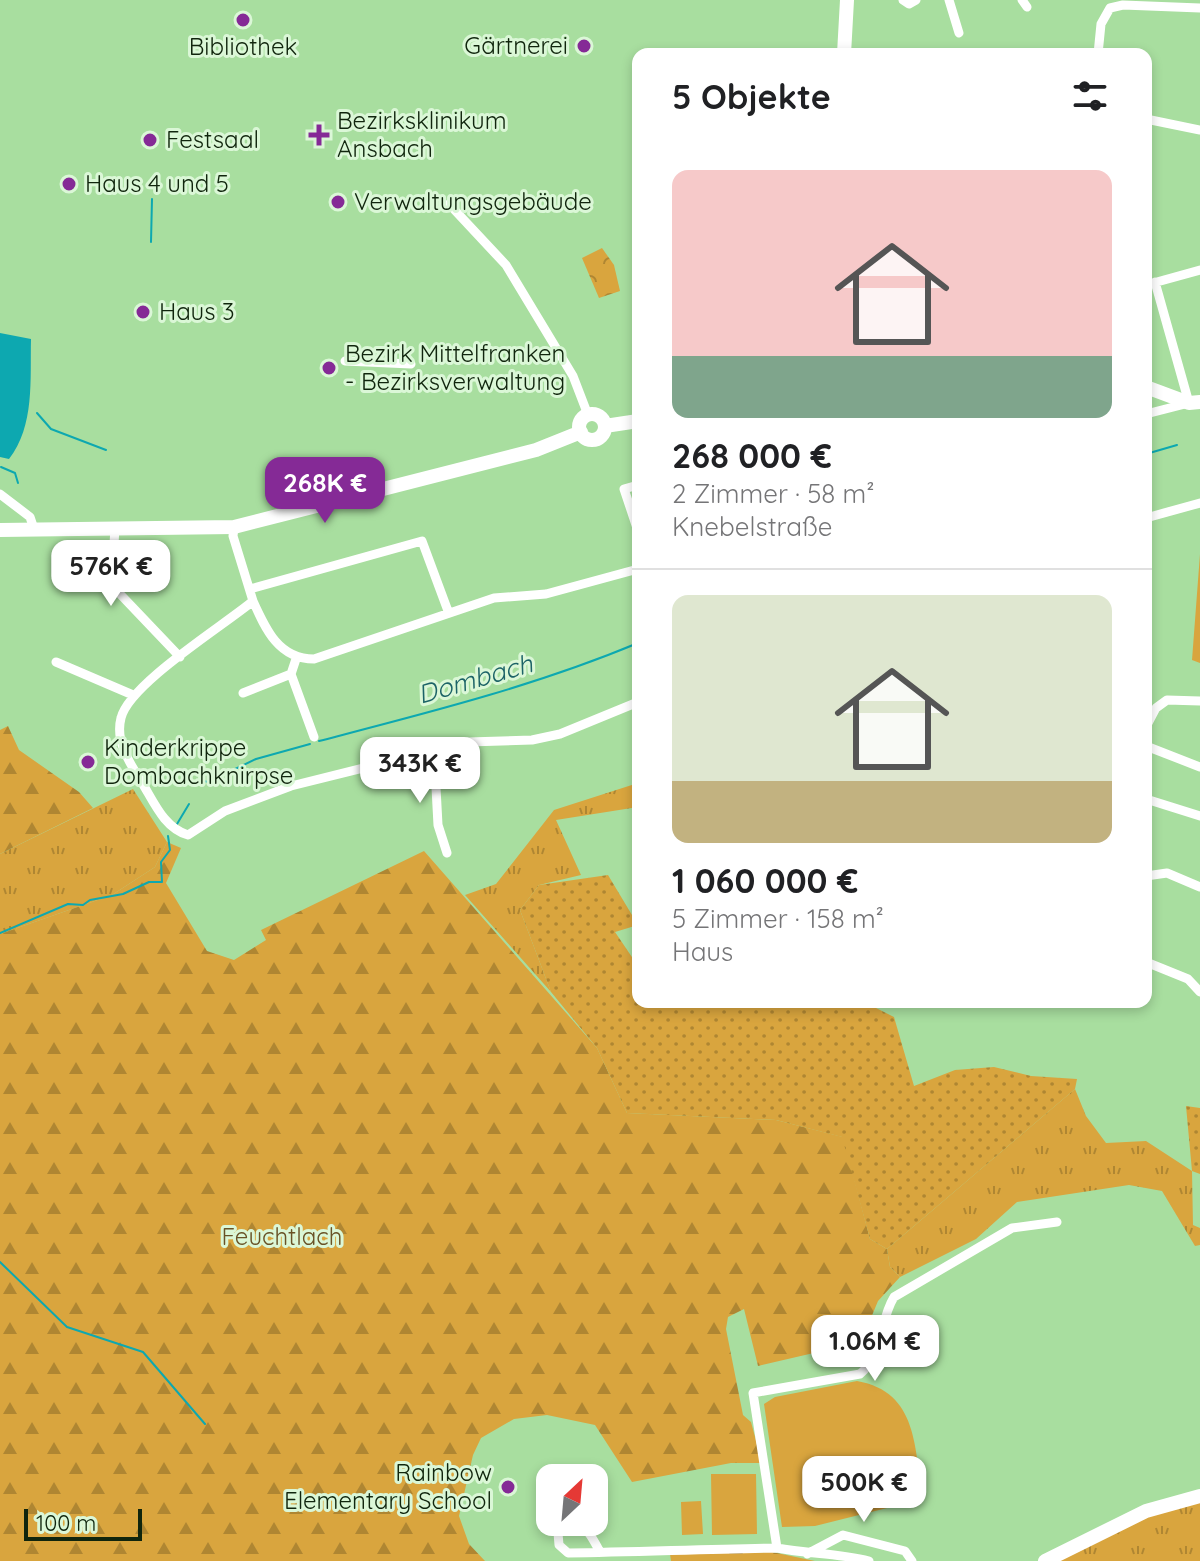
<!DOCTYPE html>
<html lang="de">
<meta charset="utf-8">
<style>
:root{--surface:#fff;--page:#f2f2f2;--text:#202124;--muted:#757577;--line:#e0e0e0;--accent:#852a96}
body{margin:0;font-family:Quicksand,sans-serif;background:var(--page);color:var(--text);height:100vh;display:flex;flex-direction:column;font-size:30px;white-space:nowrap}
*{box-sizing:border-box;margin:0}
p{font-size:26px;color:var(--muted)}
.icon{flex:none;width:44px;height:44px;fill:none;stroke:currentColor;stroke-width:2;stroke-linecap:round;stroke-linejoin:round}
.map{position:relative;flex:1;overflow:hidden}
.side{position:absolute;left:632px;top:48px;width:520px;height:960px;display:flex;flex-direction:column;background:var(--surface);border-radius:16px;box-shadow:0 4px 12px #0003}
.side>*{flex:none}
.needle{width:52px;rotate:26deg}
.buttons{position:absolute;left:536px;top:1464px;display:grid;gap:16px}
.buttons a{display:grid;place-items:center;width:72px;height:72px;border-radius:16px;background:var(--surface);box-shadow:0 4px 12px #0003;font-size:40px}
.scale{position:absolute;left:24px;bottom:20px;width:118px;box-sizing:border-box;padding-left:8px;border:4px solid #10250d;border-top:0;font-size:22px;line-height:28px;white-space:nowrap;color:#10250d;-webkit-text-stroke:6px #dbf7d7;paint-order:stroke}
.price{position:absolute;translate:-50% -68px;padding:0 18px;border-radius:16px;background:#fff;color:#222;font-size:26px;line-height:52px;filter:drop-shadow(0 2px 4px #0008)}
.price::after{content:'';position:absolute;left:50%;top:48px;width:24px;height:18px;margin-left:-12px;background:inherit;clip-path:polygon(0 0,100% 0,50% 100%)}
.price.selected{background:var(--accent);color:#fff}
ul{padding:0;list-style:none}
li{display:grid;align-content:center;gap:16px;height:424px;padding:0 40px}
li+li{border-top:2px solid var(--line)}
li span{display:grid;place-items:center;height:248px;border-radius:16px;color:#555}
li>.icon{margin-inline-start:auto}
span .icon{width:144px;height:144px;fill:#fffc;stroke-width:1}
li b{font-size:34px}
h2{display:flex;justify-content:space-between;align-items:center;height:96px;padding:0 40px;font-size:34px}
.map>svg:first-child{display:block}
.grass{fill:url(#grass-tufts)}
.forest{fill:url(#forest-firs)}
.park{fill:url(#park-crowns)}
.garden{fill:url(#garden-dots)}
.pitch{fill:#d9a53e}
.water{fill:#0da8b0}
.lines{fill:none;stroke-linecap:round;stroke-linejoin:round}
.stream{stroke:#0da8b0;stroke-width:2}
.street{stroke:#fff;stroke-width:9}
.secondary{stroke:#fff;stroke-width:14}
.poi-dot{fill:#852a96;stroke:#dbf7d7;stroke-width:3}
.labels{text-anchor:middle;stroke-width:6;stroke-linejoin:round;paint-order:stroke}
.poi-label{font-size:24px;fill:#10250d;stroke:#dbf7d7;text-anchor:start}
.park-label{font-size:24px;fill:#695226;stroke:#dbf7d7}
.water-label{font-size:26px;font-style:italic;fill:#1c6367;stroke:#dbf7d7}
</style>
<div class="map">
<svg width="1200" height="1561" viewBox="0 0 1200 1561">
<defs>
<pattern id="grass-tufts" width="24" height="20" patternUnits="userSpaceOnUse" patternTransform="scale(2)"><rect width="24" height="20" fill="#d9a53e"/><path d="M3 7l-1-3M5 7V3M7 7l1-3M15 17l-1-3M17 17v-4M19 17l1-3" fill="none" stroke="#af8632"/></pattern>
<pattern id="forest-firs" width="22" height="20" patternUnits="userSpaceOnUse" patternTransform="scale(2)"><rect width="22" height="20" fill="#d9a53e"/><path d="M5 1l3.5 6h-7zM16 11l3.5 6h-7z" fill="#af8632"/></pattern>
<pattern id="park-crowns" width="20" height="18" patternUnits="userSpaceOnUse" patternTransform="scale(2)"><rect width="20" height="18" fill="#d9a53e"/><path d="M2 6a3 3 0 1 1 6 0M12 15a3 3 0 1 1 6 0" fill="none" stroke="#af8632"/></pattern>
<pattern id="garden-dots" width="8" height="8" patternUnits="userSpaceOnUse" patternTransform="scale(2)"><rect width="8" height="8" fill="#d9a53e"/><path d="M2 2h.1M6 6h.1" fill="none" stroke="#af8632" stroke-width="1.8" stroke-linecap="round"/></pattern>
</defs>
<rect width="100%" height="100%" fill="#a8de9f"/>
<path class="grass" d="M638,783v24l-82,13 25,55 -42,10 -19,25 31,82 -86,-97 31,-11 58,-74z
M133,789l34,53 -12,25 -43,28 -112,39v-80z
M1075,1089l11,27 20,27 40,-2 46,30 1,54 7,3v17l-5,1 -33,-55 -33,-6 -112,17 -41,37 -76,38 -10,-10 -3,-18z
M1200,1501v60h-150l95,-48z"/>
<path class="forest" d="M8,726l11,24 60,42 14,16 -93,46v-124z
M167,842l14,6 -15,35 41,68 27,9 32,-20 -5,-10 163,-79 173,197 30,65 149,7 67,17 27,102 17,10 3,18 10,10 -22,24 -17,41 -103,24 -14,-57 -16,8 -2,12 17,86 8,7 11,41h-31l-99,19 -37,-57 -48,-10 -33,4 -33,19 -8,17 -14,61 10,28 16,17h-485v-627l112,-39 43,-28z
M772,1552l43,9h-144l-1,-7z"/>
<path class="park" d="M602,248l12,17 6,26 -21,7 -17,-40z"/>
<path class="garden" d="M608,875l30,50 -23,7 23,34v36h226l30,15 20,69 41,-16 39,-3 37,9 46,3 -2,10 -188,160 -17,-10 -28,-102 -66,-17 -149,-7 -30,-65 -46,-56 -31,-82 19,-25z
M1186,1106l14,2v66l-8,-3z"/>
<path class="pitch" d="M1200,554v109l-8,-3z
M857,1381c62,11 57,68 66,118l-108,27 -33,1 -18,-123 11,-7z
M711,1474h45l1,60 -45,1z
M701,1501l2,33 -21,1 -1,-33z"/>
<path class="water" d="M0,333l31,6c-1,40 4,87 -22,120l-9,-2z"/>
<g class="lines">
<path class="stream" d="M151,242l1,-43
M37,413l14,16 55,21
M1146,454l31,-9
M1,467l14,6 3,10
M319,741c108,-28 216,-55 319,-98
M200,780l8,2 48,-23 54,-15
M177,824l12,-20
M0,933l68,-29 15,1 7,-5 33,-6 26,-12h13l-1,-20 9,-12 -2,-14
M0,1262l67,65 76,25 62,72"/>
<path class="street" d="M903,0l6,4 7,-4
M949,0l10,33
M1022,0l5,7
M1098,54l3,-30 9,-16 13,-3 77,3
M1146,119l54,11
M449,204l57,61 67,111 15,39
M1146,285l54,-15
M345,361l66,3
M1146,414l43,-11 -34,-121
M638,485l-14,4 14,42
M0,494l30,23 4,12
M1146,518l54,-15
M234,527l-1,9 20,65c-30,25 -124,83 -132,117 -6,23 8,44 20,63 13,21 23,47 47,54l37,-24 66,-25 177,-44 64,-2 28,-6 78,-32
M115,528l-3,48 8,18 60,63
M250,589l172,-48 26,70
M253,601c13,29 26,58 61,58l180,-61 52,-4 92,-25
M56,662l77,33
M291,674l23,63
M243,693l48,-19 5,-15
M1146,727l10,-19 11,-8 33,1
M1146,746l54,21
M434,750l4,75 9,28
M1146,799l54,17
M1146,876l21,-3 33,14
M1146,962l42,17 12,13
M600,1552c-9,-16 -14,-32 -36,-28l-6,9 1,12 9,8c69,-1 139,-4 209,-5
M807,1554l36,-19 62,16 7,10
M869,1561c-30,-8 -61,-7 -92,-13l-24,-155 107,-19c25,-21 18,-51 34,-77l118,-69 45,-6"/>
<path class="secondary" d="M844,54l3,-54
M1146,387l43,16 11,-1
M579 427a13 13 0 1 1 26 0a13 13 0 1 1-26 0Z
M605,426l33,-5
M0,530l234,-3 302,-77 45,-18
M1045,1561l101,-50 54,-15"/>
</g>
<g class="poi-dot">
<circle cx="243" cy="20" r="8"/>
<circle cx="584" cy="46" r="8"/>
<path d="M315 123h8v8h8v8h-8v8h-8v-8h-8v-8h8z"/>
<circle cx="150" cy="140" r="8"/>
<circle cx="69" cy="184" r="8"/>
<circle cx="338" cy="202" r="8"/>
<circle cx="143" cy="312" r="8"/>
<circle cx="329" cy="368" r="8"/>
<circle cx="88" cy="762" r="8"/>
<circle cx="508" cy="1487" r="8"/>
</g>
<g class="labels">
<g class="poi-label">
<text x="568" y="54" text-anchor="end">Gärtnerei</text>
<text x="243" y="55" text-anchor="middle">Bibliothek</text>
<text x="337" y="129">Bezirksklinikum<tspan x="337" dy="28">Ansbach</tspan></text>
<text x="166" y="148">Festsaal</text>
<text x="85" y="192">Haus 4 und 5</text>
<text x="354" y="210">Verwaltungsgebäude</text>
<text x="159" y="320">Haus 3</text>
<text x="345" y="362">Bezirk Mittelfranken<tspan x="345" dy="28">- Bezirksverwaltung</tspan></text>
<text x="104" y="756">Kinderkrippe<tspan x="104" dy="28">Dombachknirpse</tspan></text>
<text x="492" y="1481" text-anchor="end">Rainbow<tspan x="492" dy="28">Elementary School</tspan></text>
</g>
<g class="park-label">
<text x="282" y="1245">Feuchtlach</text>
</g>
<g class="water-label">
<text transform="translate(475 679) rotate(-16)" y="9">Dombach</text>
</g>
</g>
</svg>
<div class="buttons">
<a><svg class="needle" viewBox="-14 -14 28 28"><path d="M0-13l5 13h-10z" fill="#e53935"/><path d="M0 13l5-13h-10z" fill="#757577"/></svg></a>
</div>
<div class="scale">100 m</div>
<b class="price selected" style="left:325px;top:525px">268K €</b>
<b class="price" style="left:111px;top:608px">576K €</b>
<b class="price" style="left:420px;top:805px">343K €</b>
<b class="price" style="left:875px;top:1383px">1.06M €</b>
<b class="price" style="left:864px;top:1524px">500K €</b>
<section class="side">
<h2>5 Objekte<svg class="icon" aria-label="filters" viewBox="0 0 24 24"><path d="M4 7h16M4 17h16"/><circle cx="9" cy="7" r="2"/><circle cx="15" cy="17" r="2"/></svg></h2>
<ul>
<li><span style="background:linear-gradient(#f6c9c9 75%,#7fa58c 0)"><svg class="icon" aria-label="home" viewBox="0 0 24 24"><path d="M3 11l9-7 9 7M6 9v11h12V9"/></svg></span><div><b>268 000 €</b><p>2 Zimmer · 58 m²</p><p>Knebelstraße</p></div></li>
<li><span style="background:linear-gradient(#dfe7d0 75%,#c2b280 0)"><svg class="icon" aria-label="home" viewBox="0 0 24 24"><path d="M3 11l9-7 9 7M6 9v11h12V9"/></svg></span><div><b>1 060 000 €</b><p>5 Zimmer · 158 m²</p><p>Haus</p></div></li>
</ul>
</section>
</div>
